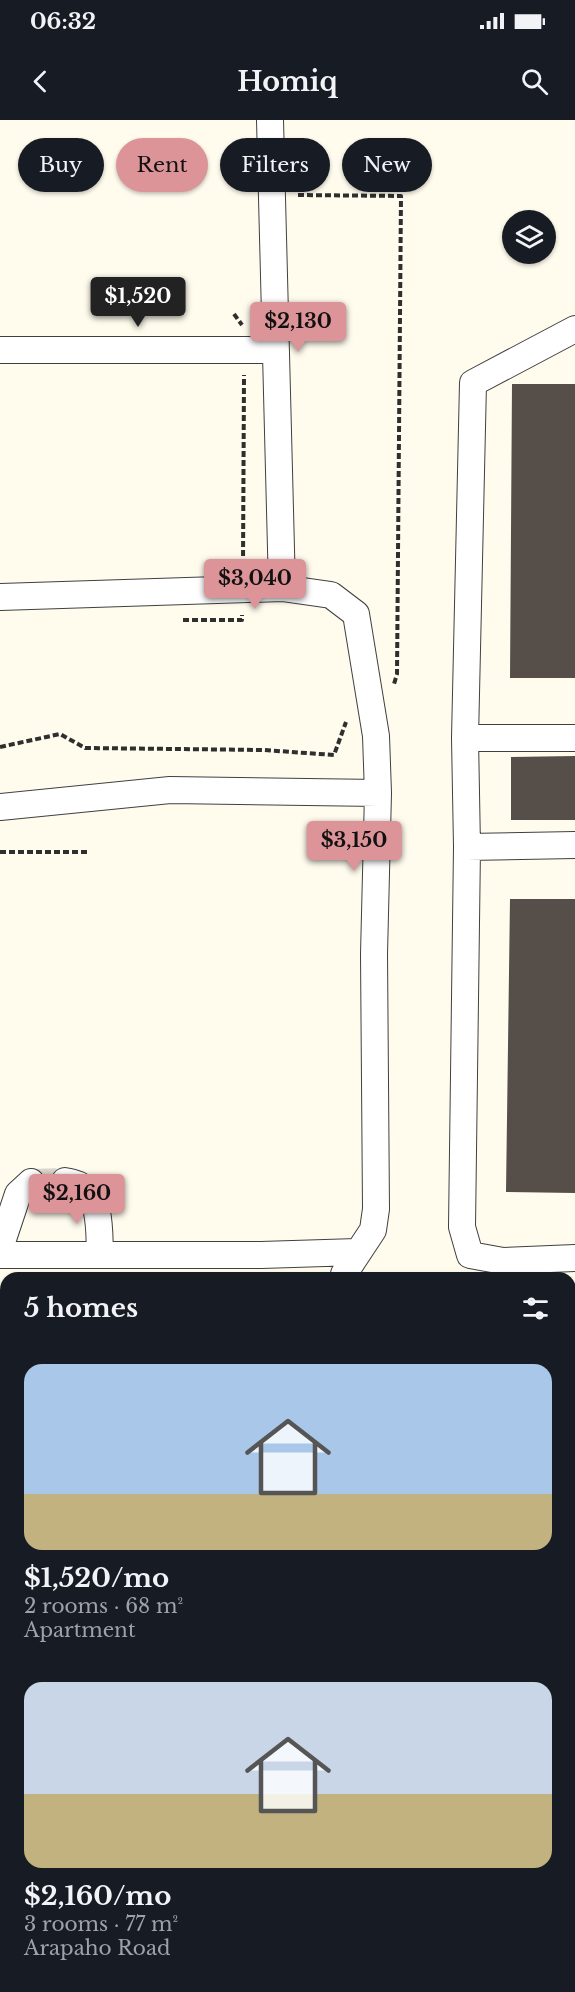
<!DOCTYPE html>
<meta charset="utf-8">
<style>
:root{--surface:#171b24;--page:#242831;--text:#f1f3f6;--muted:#9ea1a6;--accent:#dc9499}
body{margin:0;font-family:"Libre Baskerville",serif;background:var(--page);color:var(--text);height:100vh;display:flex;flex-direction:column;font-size:22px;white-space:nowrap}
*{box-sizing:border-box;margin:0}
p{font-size:20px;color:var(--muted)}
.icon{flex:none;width:33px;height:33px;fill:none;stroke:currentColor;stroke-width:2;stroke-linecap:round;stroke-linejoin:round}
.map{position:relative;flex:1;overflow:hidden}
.drawer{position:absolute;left:0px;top:1152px;width:576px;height:720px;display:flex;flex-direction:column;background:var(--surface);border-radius:18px 18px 0 0;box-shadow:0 2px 4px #0004}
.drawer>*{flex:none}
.guide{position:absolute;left:18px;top:18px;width:540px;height:54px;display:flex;gap:12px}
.tools{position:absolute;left:502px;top:90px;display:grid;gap:12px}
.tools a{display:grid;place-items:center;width:54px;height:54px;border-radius:50%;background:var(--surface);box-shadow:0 2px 4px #0004;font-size:30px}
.price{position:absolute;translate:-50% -51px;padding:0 14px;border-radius:6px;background:var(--accent);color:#111;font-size:20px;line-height:39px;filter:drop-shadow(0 2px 3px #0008)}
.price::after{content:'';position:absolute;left:50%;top:36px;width:18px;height:14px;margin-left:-9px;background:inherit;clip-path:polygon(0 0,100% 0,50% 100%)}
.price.current{background:#222;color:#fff}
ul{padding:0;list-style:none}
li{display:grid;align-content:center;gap:12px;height:318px;padding:0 24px}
li span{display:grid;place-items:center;height:186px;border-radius:18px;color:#555}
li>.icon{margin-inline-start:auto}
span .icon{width:108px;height:108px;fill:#fffc;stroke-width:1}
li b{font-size:26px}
h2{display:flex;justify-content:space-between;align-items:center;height:72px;padding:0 24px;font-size:26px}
.chip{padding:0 21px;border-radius:27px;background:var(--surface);box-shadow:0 2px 4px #0004;font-size:21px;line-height:54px}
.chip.current{background:var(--accent);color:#111}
.status{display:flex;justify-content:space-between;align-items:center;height:42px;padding:0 30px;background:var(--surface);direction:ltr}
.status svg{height:16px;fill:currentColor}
header{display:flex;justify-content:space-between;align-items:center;height:78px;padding:0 24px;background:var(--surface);font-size:27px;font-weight:700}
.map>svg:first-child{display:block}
.building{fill:#564e49}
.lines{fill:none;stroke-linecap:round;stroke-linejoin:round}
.minor-tunnel{stroke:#dbd7cb;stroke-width:26;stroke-dasharray:26 13;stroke-linecap:butt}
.minor-casing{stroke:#404040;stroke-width:28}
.major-casing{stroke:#1e1e1e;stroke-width:36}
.path{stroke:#2f2f2f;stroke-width:4;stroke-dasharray:6 3;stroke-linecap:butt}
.minor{stroke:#fff;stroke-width:26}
.major{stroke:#fed75e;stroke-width:33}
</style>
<div class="status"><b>06:32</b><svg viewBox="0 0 49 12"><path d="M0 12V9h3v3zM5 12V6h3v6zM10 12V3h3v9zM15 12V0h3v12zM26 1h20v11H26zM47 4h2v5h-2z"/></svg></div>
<header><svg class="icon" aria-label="back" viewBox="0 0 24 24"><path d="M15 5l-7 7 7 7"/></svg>Homiq<svg class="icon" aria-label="search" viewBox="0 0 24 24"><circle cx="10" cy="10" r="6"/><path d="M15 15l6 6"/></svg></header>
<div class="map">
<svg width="575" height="1872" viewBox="0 0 575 1872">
<rect width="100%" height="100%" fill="#fffbed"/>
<path class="building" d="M512,264h63v294h-65z
M575,636v64h-64v-63z
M510,779h65v294l-69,-1z
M570,1371h5v78h-5z
M0,1400h6v47h-6z
M97,1866h62l2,6h-62z
M322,1866h19l2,6h-38z
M458,1866h77l1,6h-76z"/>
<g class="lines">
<path class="minor-tunnel" d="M31,1062l34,-1"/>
<g class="minor-casing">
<path id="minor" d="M270,0l12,468
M0,230h276
M0,477l282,-9 49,7 25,19 20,122 2,57
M465,618l8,-355 102,-54
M575,618h-110l2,109 108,-2
M0,687l170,-17 208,3 -4,161 2,255 -3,21 -29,44v4
M467,727l-5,380 8,28 33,6 72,-3
M65,1061c4,1 10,2 14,4 23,12 20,48 21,70
M0,1128l18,-54 13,-12
M0,1135h261l96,-3
M0,1338h6
M570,1342h5
M0,1517h6
M570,1518h5
M570,1697l5,-1
M0,1725l6,21
M570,1774l5,21
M40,1866l2,6
M217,1866l1,6
M408,1866l1,6"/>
</g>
<g class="major-casing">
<path id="major" d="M0,1223h6
M570,1224h5
M0,1294h6
M570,1295h5"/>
</g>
<path class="path" d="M298,75l103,1 -4,478 -3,10
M234,194l8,11
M243,445l1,-190
M183,500h59v-5
M0,627l60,-13 25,14 179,2 70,5 12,-33
M0,732h90"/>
<use href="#minor" class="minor"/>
<use href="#major" class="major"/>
</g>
</svg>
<div class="tools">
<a><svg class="icon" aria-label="layers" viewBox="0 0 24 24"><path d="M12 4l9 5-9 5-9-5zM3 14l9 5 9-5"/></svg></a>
</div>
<b class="price current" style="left:138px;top:208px">$1,520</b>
<b class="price" style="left:298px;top:233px">$2,130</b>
<b class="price" style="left:255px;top:490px">$3,040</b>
<b class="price" style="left:354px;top:752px">$3,150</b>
<b class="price" style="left:77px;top:1105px">$2,160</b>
<div class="guide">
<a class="chip">Buy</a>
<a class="chip current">Rent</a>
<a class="chip">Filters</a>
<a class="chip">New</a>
</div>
<section class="drawer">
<h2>5 homes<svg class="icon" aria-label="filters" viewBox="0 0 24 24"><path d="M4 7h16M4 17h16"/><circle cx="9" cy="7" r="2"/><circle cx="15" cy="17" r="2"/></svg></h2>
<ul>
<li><span style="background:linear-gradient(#a9c7e8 70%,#c2b280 0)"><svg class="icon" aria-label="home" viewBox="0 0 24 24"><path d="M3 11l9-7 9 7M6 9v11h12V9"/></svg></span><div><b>$1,520/mo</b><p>2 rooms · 68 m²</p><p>Apartment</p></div></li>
<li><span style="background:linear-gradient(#c9d6e8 60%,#c2b280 0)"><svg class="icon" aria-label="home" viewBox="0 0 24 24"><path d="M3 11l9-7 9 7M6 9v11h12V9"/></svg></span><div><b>$2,160/mo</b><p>3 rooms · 77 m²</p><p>Arapaho Road</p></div></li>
</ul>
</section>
</div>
